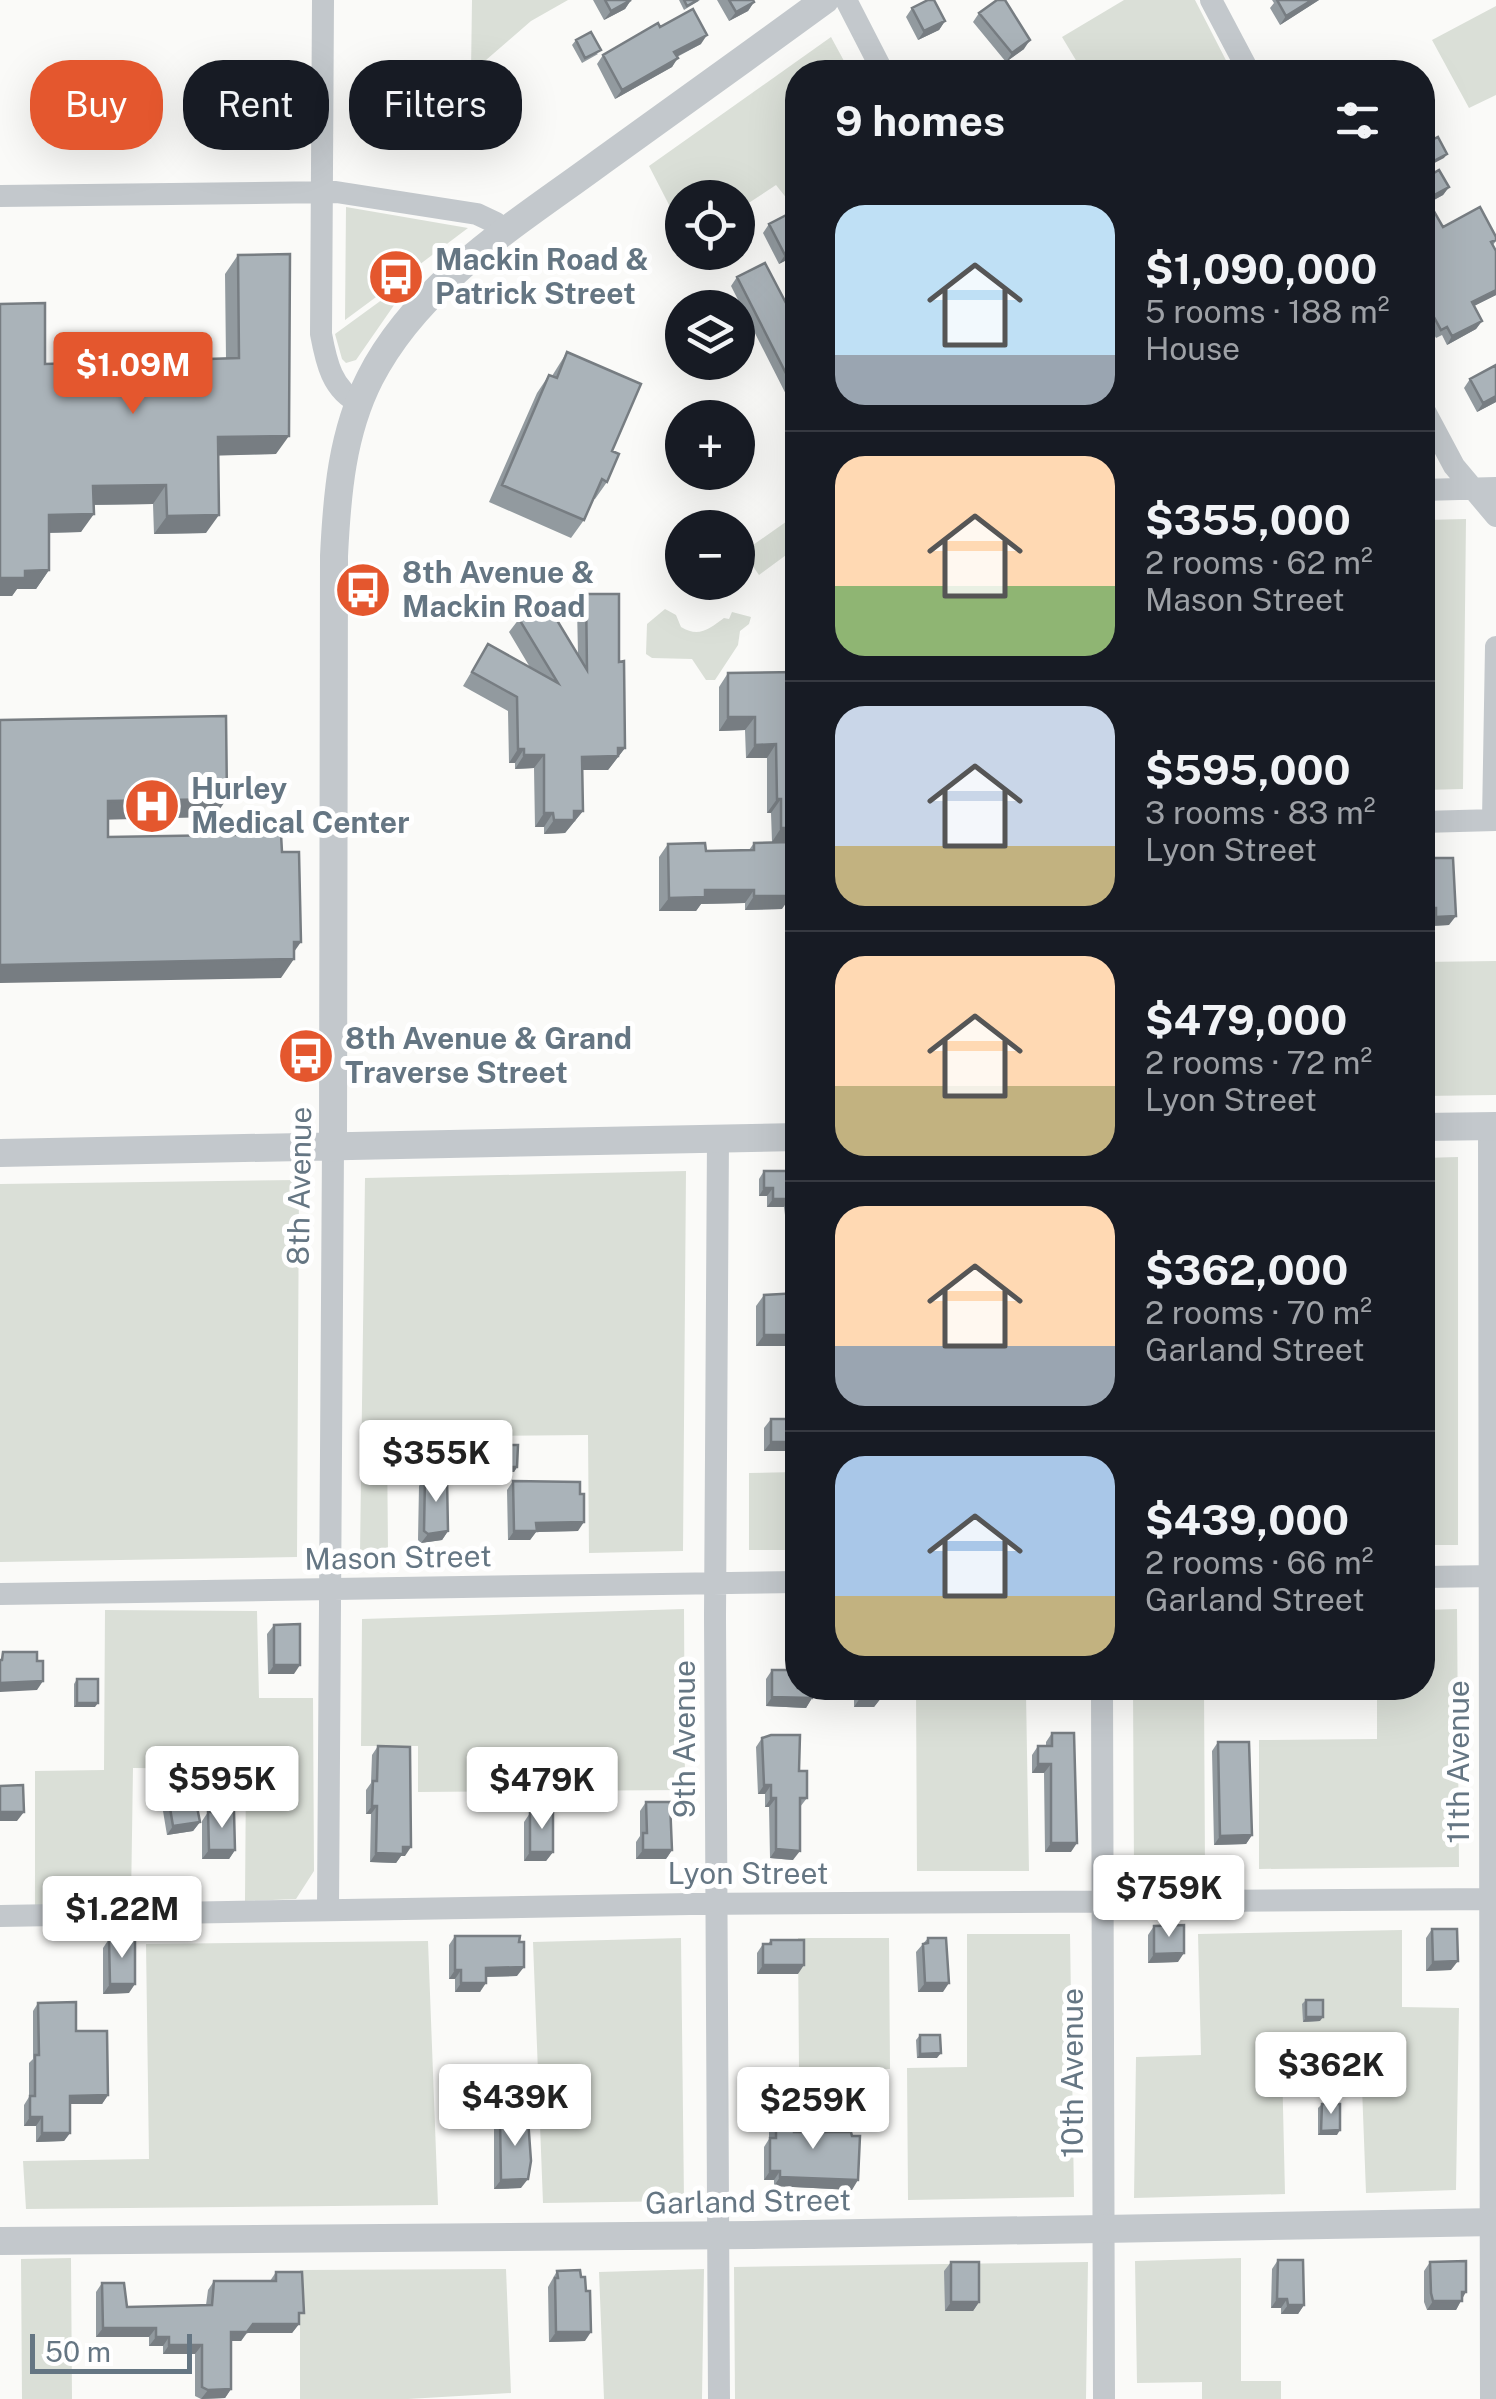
<!DOCTYPE html>
<meta charset="utf-8">
<style>
:root{--surface:#171b24;--page:#20242c;--text:#f1f3f6;--muted:#9ea1a6;--line:#363941;--accent:#e4572e}
body{margin:0;font-family:"Public Sans",sans-serif;background:var(--page);color:var(--text);height:100vh;display:flex;flex-direction:column;font-size:38px;white-space:nowrap}
*{box-sizing:border-box;margin:0}
p{font-size:32px;color:var(--muted)}
.icon{flex:none;width:55px;height:55px;fill:none;stroke:currentColor;stroke-width:2;stroke-linecap:round;stroke-linejoin:round}
.map{position:relative;flex:1;overflow:hidden}
.panel{position:absolute;left:785px;top:60px;width:650px;height:1640px;display:flex;flex-direction:column;background:var(--surface);border-radius:40px;box-shadow:0 10px 40px #0002}
.panel>*{flex:none}
.hud{position:absolute;left:30px;top:60px;width:605px;height:90px;display:flex;gap:20px}
.fabs{position:absolute;left:665px;top:180px;display:grid;gap:20px}
.fabs a{display:grid;place-items:center;width:90px;height:90px;border-radius:50%;background:var(--surface);box-shadow:0 10px 40px #0002;font-size:50px}
.scale{position:absolute;left:30px;bottom:25px;width:162px;box-sizing:border-box;padding-left:10px;border:5px solid #657683;border-top:0;font-size:28px;line-height:35px;white-space:nowrap;color:#657683;-webkit-text-stroke:8px #fff;paint-order:stroke}
.price{position:absolute;translate:-50% -85px;padding:0 22px;border-radius:10px;background:#fff;color:#222;font-size:32px;line-height:65px;filter:drop-shadow(0 2px 5px #0008)}
.price::after{content:'';position:absolute;left:50%;top:60px;width:30px;height:22px;margin-left:-15px;background:inherit;clip-path:polygon(0 0,100% 0,50% 100%)}
.price.current{background:var(--accent);color:#fff}
ul{padding:0;list-style:none}
li{display:flex;align-items:center;gap:30px;height:250px;padding:0 50px}
li+li{border-top:2px solid var(--line)}
li span{display:grid;place-items:center;flex:none;width:280px;height:200px;border-radius:30px;color:#555}
li>.icon{margin-inline-start:auto}
span .icon{width:120px;height:120px;fill:#fffc;stroke-width:1}
li b{font-size:42px}
h2{display:flex;justify-content:space-between;align-items:center;height:120px;padding:0 50px;font-size:42px}
.pill{padding:0 35px;border-radius:40px;background:var(--surface);box-shadow:0 10px 40px #0002;font-size:35px;line-height:90px}
.pill.current{background:var(--accent);color:#fff}
.map>svg:first-child{display:block}
.green{fill:#dadfd7}
.lines{fill:none;stroke-linecap:round;stroke-linejoin:round}
.minor{stroke:#c3c8cc;stroke-width:22}
.tertiary{stroke:#c3c8cc;stroke-width:28}
.wall{fill:#929a9f}
.shaded-wall{fill:#777d82}
.building{fill:#aab3b9;stroke:#777d82;stroke-width:2.5}
.labels{text-anchor:middle;stroke-width:10;stroke-linejoin:round;paint-order:stroke}
.poi-label{font-size:30px;font-weight:bold;fill:#657683;stroke:#fff;text-anchor:start}
.street-label{font-size:30px;fill:#657683;stroke:#fff}
</style>
<div class="map">
<svg width="1496" height="2399" viewBox="0 0 1496 2399">
<rect width="100%" height="100%" fill="#fafaf8"/>
<path class="green" d="M472,0h96l-37,21 -60,52z
M1124,0h71l37,72h-149l-21,-35z
M1496,6v89l-27,13 -37,-68z
M831,37l19,35h-52l-1,130 -5,3 -16,-20 -38,25v-12h-56v32l-33,-64z
M346,207l122,21 -61,46 -5,-5 -15,11 4,6 -46,34z
M394,291l5,7 -43,62 -10,3 -4,-4 -7,-25z
M790,519l7,11v17l-38,28 -16,-23z
M1466,519l-3,270 -40,1v-270z
M665,609l11,6 5,12c18,11 28,2 43,-9l5,1 3,-7 19,5 -2,7 -9,7 -2,14 -23,35h-9l-14,-21 -40,-1 -6,-4 1,-30z
M1496,961v134l-73,1v-134z
M1458,1157v388h-35v-387z
M686,1171l-3,380 -94,2 -1,-118 -201,2 1,116 -28,2 5,-377z
M299,1180l-2,377 -297,5v-378z
M797,1472v78h-48v-77z
M684,1609l1,181 -267,2v-46h-57l1,-127z
M1457,1609l2,258 -200,2v-129l118,-1v-51h45l1,-78z
M105,1610l152,1 2,87h54l1,173 -18,28 -51,2 1,-132 -113,-1 -2,133 -96,7v-137l69,-1z
M916,1688h155v3l-45,2 3,178h-112z
M1133,1688h71l1,181 -71,1z
M1402,1930v77l57,1 -3,182 -90,3 -5,-132 -79,3 3,130 -151,4 2,-141 65,-2 -3,-121z
M967,1934h103l4,263 -166,3 -1,-132 60,-1z
M681,1938l3,263 -141,2 -10,-261z
M798,1938h91l1,131 -91,1z
M428,1941l10,264 -412,4 -3,-48 126,-2 -3,-215z
M71,2258l1,141h-50l-1,-140z
M1241,2258v123h40v18h-79v-17l-65,1 -2,-122z
M1088,2262l-2,137h-351l-1,-132z
M506,2269l5,124 -103,6h-108v-129z
M704,2269l-2,130h-98l-5,-127z"/>
<g class="lines">
<path class="minor" d="M323,0l-2,334c5,27 11,57 39,69
M846,0l37,72
M1211,0l38,72
M0,196l336,-4 141,22 19,9 10,10
M1422,406l32,60 42,50
M1422,490l74,-2
M1493,820l3,-173
M1422,822l74,-2
M1489,1126l2,1273
M718,1138l-3,478 4,783
M1422,1577l74,-1
M0,1594l798,-12
M1102,1688l2,711
M328,1910l5,-762
M0,1916l690,-12 806,-5"/>
<path class="tertiary" d="M1422,1127l74,-1
M333,1148l1,-592c3,-62 8,-123 36,-178 49,-96 148,-155 232,-217 74,-53 149,-107 223,-161
M0,1153l798,-16
M0,2241l753,-6 743,-13"/>
</g>
<path class="wall" d="M593,0h38l-6,9 -21,11z
M679,0h21l-16,10z
M717,0h36l1,2 -6,9 -19,10z
M1272,0h47l-39,25 -10,-17 4,-5z
M912,8l33,13 -6,9 -21,10 -12,-23z
M979,13l45,36 -18,13 -33,-40z
M660,27l41,17 -24,13 -5,10 -57,32 -18,-35 6,-9z
M576,40l22,14 -16,9 -10,-18z
M1422,180l27,7 -6,8 -14,8 14,24 53,10v4l-3,4 3,50 -22,11 8,15 -6,8 -29,16 -5,-10 -6,3 -14,-24z
M798,209v45l-19,10 -16,-31 6,-9z
M238,255l38,199 -58,1 -12,78 -52,1 -1,-30 -60,1 -12,27 -32,1v37l-13,19h-19l-5,7h-12v-292l45,60 181,-5 -1,-85z
M737,277l61,49v92l-67,-132z
M567,352l45,99 -5,31 -12,17h-2l-9,21 -13,18 -82,-36 48,-109 12,-18 3,1z
M1496,365v37l-19,10 -13,-24 6,-9z
M586,594l33,68 6,86 -17,22h-26l1,41 -18,22 -21,1v-7h-9l-1,-59 -19,1v-6h-6l-1,-52 -45,-25 25,-42 43,25 -22,-37 10,-13 59,35 -1,-46z
M798,672v169l-26,1 -1,-29h-4v-55h-21l-1,-28 -26,1v-44l9,-14z
M754,843l28,66 -37,1v-7l-44,1 -5,7h-37v-54l9,-13 38,7 43,-1z
M1432,858l17,67 -19,1v-9h-6l-1,-45z
M788,1166h10v48l-13,1 -1,-8h-17v-11h-8v-17l5,-8h20z
M798,1293v53h-42v-40l8,-11z
M771,1419l18,32h-25v-23z
M498,1445l19,22 -3,5 -20,-1 1,-22z
M409,1455l16,21 -4,4h-16v-20z
M425,1477l23,54 -6,9 -21,3 -3,-3 1,-54z
M513,1481l65,50 -42,1 -6,8h-22l-1,-50z
M274,1625l20,49h-26l-1,-40z
M772,1670l40,24v4l-6,10 -40,-2v-27z
M77,1679l18,28h-21v-23z
M854,1688h27v10l-7,9h-20z
M1052,1733l19,119h-26l-1,-79h-12v-18l6,-9h8v-4z
M762,1738l37,33 8,27 -7,9 -7,53 -23,-2 -1,-51h-4v-13h-7l-2,-47z
M1218,1742l34,93 -6,9 -32,1 -2,-94z
M378,1746l27,110h-4l-5,7 -26,-1 1,-48h-5v-24l5,-7 1,-28z
M169,1802l31,20 -7,9 -26,4 -4,-24z
M646,1802l26,48 -6,9h-30v-17l4,-6v-25z
M208,1812l27,38 -6,9h-27v-38z
M530,1813l23,39 -7,9h-22v-39z
M1154,1926l24,36 -30,1v-28z
M1432,1929l19,41 -25,1v-33z
M455,1936l62,40 -31,1 -6,15h-25v-13h-6v-34z
M928,1938l15,54h-25l-2,-40z
M109,1939l20,54 -26,1v-46z
M771,1940l27,34h-41v-21l6,-9h5z
M1306,2000l14,21 -17,1 -1,-18z
M38,2003l38,28 32,64 -6,9h-32v29l-6,8 -28,1v-16h-12v-21l5,-8v-34l4,-4v-48z
M920,2035l17,23h-20l-1,-18z
M1322,2104l15,31h-19v-27z
M776,2112l18,20 58,58 -78,-4v-6h-10v-33l5,-8v-18z
M500,2119l21,69 -27,1v-61z
M1278,2260l26,45 -6,9h-17v-6h-10l1,-39z
M951,2262l28,40 -6,9h-28l-1,-40z
M1430,2262l32,36 -6,12h-29l-3,-8v-31z
M557,2271l28,70 -36,1 -1,-55z
M276,2272l23,49v3l-7,9h-45l-6,8h-10v48l-6,9 -24,1 -6,-3v-42h-32v-8h-14v-9h-53v-45l6,-9 25,24 79,-2 2,-15 6,-9h56z"/>
<path class="shaded-wall" d="M631,0l-6,9 -21,11 7,-9z
M1312,0h7l-39,25 6,-9z
M754,2l-6,9 -19,10 7,-9z
M945,21l-6,9 -21,10 6,-9z
M707,35l-6,9 -33,17 6,-9z
M1030,40l-6,9 -18,13 6,-9z
M678,58l-6,9 -57,32 7,-9z
M1447,154l-3,4 -21,11 3,-4z
M1449,187l-6,8 -21,11 5,-7z
M798,248v6l-19,10 6,-9z
M1496,290v5l-30,15 6,-8z
M1482,321l-6,8 -29,16 5,-9z
M1496,396v6l-19,10 6,-9z
M289,436l-13,18 -71,2 13,-19z
M166,485l-13,19 -73,1 13,-19z
M94,514l-13,18 -45,1 13,-18z
M219,515l-13,18 -52,1 13,-18z
M49,570l-13,19h-19l-5,7h-12v-18l25,-7z
M728,717h27l-10,13 -26,1z
M776,744l-9,14h-21l9,-13z
M618,748h7l-17,22h-35l9,-13z
M518,749h6l-9,14h-6z
M524,755h20l-10,13 -19,1z
M227,799l-13,18 -119,3 13,-19z
M777,799h4l-10,14h-4z
M574,811h9l-18,22 -21,1 10,-14z
M544,813h9l-9,14h-9z
M781,828h17v13l-26,1z
M705,890h49l-9,13 -44,1 -5,7h-37l10,-13z
M754,896h37l-9,13 -37,1z
M1430,908h6l-6,9h-6z
M1456,916l-7,9 -19,1 6,-9z
M294,942h7l-12,17h5l-13,19 -281,5v-18z
M764,1188h9l-6,8h-8z
M773,1199h17l-6,8h-17z
M798,1206v8l-13,1 5,-8z
M764,1335h34v11h-42z
M771,1442h24l-6,9h-25z
M497,1467h20l-3,5 -20,-1z
M408,1475l17,1 -4,4h-16z
M584,1522l-6,9 -42,1 -6,8h-22l6,-9 22,-8z
M448,1531l-6,9 -21,3 7,-9z
M274,1665h26l-6,9h-26z
M43,1681l-6,9 -37,2v-9z
M772,1697l40,1 -6,10 -40,-2z
M860,1698h21l-7,9h-20z
M77,1703h21l-3,4h-21z
M1038,1764h13l-7,9h-12z
M764,1785h7l-6,9h-7z
M771,1798h5l-7,9h-4z
M372,1806h5l-6,8h-5z
M0,1812h24l-7,9h-17z
M200,1822l-7,9 -26,4 6,-9z
M1252,1835l-6,9 -32,1 6,-9z
M1051,1843h26l-6,9h-26z
M403,1847h8l-6,9h-4l-5,7 -26,-1 6,-9z
M776,1849l24,2 -7,9 -23,-2z
M209,1850h26l-6,9h-27z
M643,1850h29l-6,9h-30z
M530,1852h23l-7,9h-22z
M1184,1953l-6,9 -30,1 6,-9z
M1458,1961l-7,9 -25,1 7,-9z
M763,1965h41l-6,9h-41z
M524,1967l-7,9 -37,1 6,-9z
M455,1970h6l-6,9h-6z
M461,1983h25l-6,9h-25z
M925,1983h24l-6,9h-25z
M110,1984h25l-6,9 -26,1z
M1306,2017h17l-3,4 -17,1z
M941,2053l-4,5h-20l3,-4z
M108,2095l-6,9h-38l6,-8z
M30,2117h12l-6,9h-12z
M1340,2130l-3,5h-19l3,-4z
M42,2133h28l-6,8 -28,1z
M770,2171h10l-6,9h-10z
M780,2177l78,3 -6,10 -78,-4z
M528,2179l-7,9 -27,1 7,-9z
M1462,2292h4l-10,18h-29l6,-9z
M1277,2299h10l-6,9h-10z
M951,2302h28l-6,9h-28z
M1288,2305h16l-6,9h-17z
M253,2324h46l-7,9h-45z
M103,2328h53l-7,9h-53z
M231,2332h16l-6,9h-17z
M556,2332h35l-6,9 -36,1z
M156,2337h13l-6,9h-14z
M169,2345h33l-7,9h-32z
M231,2389l-6,9 -24,1 7,-9z"/>
<path class="building" d="M605,0h26l-20,11z
M684,0h14l-11,6z
M729,0h24l1,2 -18,10z
M928,0h6l11,21 -21,10 -12,-23z
M997,0h8l25,40 -18,13 -33,-40z
M1277,0h35l-26,16z
M693,9l14,26 -33,17 4,6 -56,32 -19,-35 55,-32 2,4z
M591,32l10,18 -16,8 -9,-18z
M1438,137l9,17 -21,11 -4,-8v-12z
M1439,170l10,17 -22,12 16,28 37,-20 16,30v3l-5,2 5,9v39l-24,12 10,19 -30,15 -5,-9 -6,3 -19,-35v-115z
M798,209v39l-13,7 -16,-31z
M290,254l-1,182 -71,1 1,78 -52,1 -1,-31 -73,1 1,28 -45,1v55l-24,1v7h-25v-274l45,-1v61l194,-6 -1,-103z
M765,263l33,63v71l-61,-120z
M567,352l74,32 -29,67 7,3 -12,28 -5,-3 -18,41 -82,-35 47,-110 8,3z
M1496,365v31l-13,7 -13,-24z
M586,594h33v68l5,-1 1,87h-7v8l-36,1 1,54h-9v9h-20l-1,-7h-9v-58h-20v-6h-6l-1,-52 -45,-25 16,-28 70,39 -39,-64 27,-17 41,68z
M798,672v156h-17v-29h-4l-1,-55 -21,1v-28h-27v-44z
M226,716l1,83 -119,2v36l173,-3 1,18h17l2,90h-7v17l-294,6v-245z
M790,842l1,54h-37v-6h-49v7l-36,1 -1,-54 37,-1 1,8 48,-1v-7z
M1432,858h21l3,58 -20,1v-9h-6v-45z
M788,1166h10v40l-8,1v-8h-17v-11h-9v-17h24z
M798,1293v42h-34v-40z
M771,1419h24v23h-24z
M498,1445h20l-1,22h-20z
M409,1455l16,1v20l-17,-1z
M425,1477l22,1 1,53 -20,3 -4,-3z
M513,1481l67,1v12h4v28l-48,1 1,8h-23z
M300,1624v41h-26v-40z
M3,1652h34v9h6v20l-43,2v-23h2z
M772,1670h26v18h18l-4,1v9l-40,-1z
M77,1679h21v24h-21z
M860,1688h21v10h-21z
M1052,1733h22l3,110h-26v-79h-13v-18h14z
M771,1735h29l-1,36h8v27h-7v53l-24,-2v-51h-5v-13h-7l-2,-47z
M1218,1742h31l3,93 -32,1z
M378,1746l32,1 1,100h-8v7l-27,-1 1,-47h-5l1,-25h4z
M23,1785l1,27h-24v-26z
M195,1797l5,25 -27,4 -4,-24z
M646,1802h24l2,48h-29v-17h4z
M208,1812h26l1,38h-26z
M530,1813h23v39h-23z
M1184,1925v28l-30,1v-28z
M1432,1929h25l1,32 -25,1z
M455,1936h65l-1,6h5v25l-38,1v15h-25v-13h-6z
M928,1938h18l3,45h-24l-2,-39 5,-1z
M109,1939h26v45h-25z
M771,1940h33v25h-41v-21h8z
M1306,2000h17v17h-17z
M76,2002v29h31l1,64 -38,1v37h-28v-16h-12v-21h5v-41h4l-1,-52z
M920,2035h20l1,18 -21,1z
M1322,2104h18v26l-19,1z
M776,2112h18v20h57l1,4h8l-2,44 -78,-3v-6h-10v-33h6z
M500,2119h28l3,42 -3,18 -27,1z
M1278,2260h25l1,45h-16l-1,-6h-10z
M1466,2261v31h-4v9h-29l-2,-8 -1,-31z
M951,2262h28v40h-28z
M580,2270l1,7h4l1,14h4l1,41h-35l-1,-54h3l-1,-7z
M276,2272h26l2,41h-5v11h-46l-6,8h-16v57l-23,1 -6,-3v-42h-33v-8h-13v-9h-53l-1,-45h22l3,24 85,-2 2,-24h62z"/>
<defs>
<g id="bus-disc" transform="scale(2.875)"><circle r="9.5" fill="#e4572e" stroke="#fff"/><path d="M-5-6H5V4H4V6H2V4H-2V6H-4V4H-5ZM-3.5-4V0h7V-4ZM-3.5 1.2v1.5H-2V1.2ZM2 1.2v1.5H3.5V1.2Z" fill="#fff"/></g>
<g id="hospital-disc" transform="scale(2.875)"><circle r="9.5" fill="#e4572e" stroke="#fff"/><path d="M-5-5h3v3.5h4V-5h3V5h-3V1.5h-4V5h-3Z" fill="#fff"/></g>
</defs>
<g fill-rule="evenodd">
<use href="#bus-disc" x="396" y="277"/>
<use href="#bus-disc" x="363" y="590"/>
<use href="#hospital-disc" x="152" y="806"/>
<use href="#bus-disc" x="306" y="1056"/>
</g>
<g class="labels">
<g class="poi-label">
<text x="435" y="270">Mackin Road &amp;<tspan x="435" dy="34">Patrick Street</tspan></text>
<text x="402" y="583">8th Avenue &amp;<tspan x="402" dy="34">Mackin Road</tspan></text>
<text x="191" y="799">Hurley<tspan x="191" dy="34">Medical Center</tspan></text>
<text x="345" y="1049">8th Avenue &amp; Grand<tspan x="345" dy="34">Traverse Street</tspan></text>
</g>
<g class="street-label">
<text transform="translate(300 1186) rotate(-89)" y="10">8th Avenue</text>
<text transform="translate(398 1558) rotate(-1)" y="10">Mason Street</text>
<text transform="translate(685 1739) rotate(-90)" y="10">9th Avenue</text>
<text transform="translate(1459 1762) rotate(-90)" y="10">11th Avenue</text>
<text x="748" y="1884">Lyon Street</text>
<text transform="translate(1073 2073) rotate(-90)" y="10">10th Avenue</text>
<text transform="translate(748 2202) rotate(-1)" y="10">Garland Street</text>
</g>
</g>
</svg>
<div class="fabs">
<a><svg class="icon" aria-label="locate" viewBox="0 0 24 24"><circle cx="12" cy="12" r="6"/><path d="M12 2v4M12 18v4M2 12h4M18 12h4"/></svg></a>
<a><svg class="icon" aria-label="layers" viewBox="0 0 24 24"><path d="M12 4l9 5-9 5-9-5zM3 14l9 5 9-5"/></svg></a>
<a>+</a>
<a>−</a>
</div>
<div class="scale">50 m</div>
<b class="price current" style="left:133px;top:417px">$1.09M</b>
<b class="price" style="left:436px;top:1505px">$355K</b>
<b class="price" style="left:222px;top:1831px">$595K</b>
<b class="price" style="left:542px;top:1832px">$479K</b>
<b class="price" style="left:1169px;top:1940px">$759K</b>
<b class="price" style="left:122px;top:1961px">$1.22M</b>
<b class="price" style="left:1331px;top:2117px">$362K</b>
<b class="price" style="left:515px;top:2149px">$439K</b>
<b class="price" style="left:813px;top:2152px">$259K</b>
<div class="hud">
<a class="pill current">Buy</a>
<a class="pill">Rent</a>
<a class="pill">Filters</a>
</div>
<section class="panel">
<h2>9 homes<svg class="icon" aria-label="filters" viewBox="0 0 24 24"><path d="M4 7h16M4 17h16"/><circle cx="9" cy="7" r="2"/><circle cx="15" cy="17" r="2"/></svg></h2>
<ul>
<li><span style="background:linear-gradient(#bfe0f5 75%,#9aa5b1 0)"><svg class="icon" aria-label="home" viewBox="0 0 24 24"><path d="M3 11l9-7 9 7M6 9v11h12V9"/></svg></span><div><b>$1,090,000</b><p>5 rooms · 188 m²</p><p>House</p></div></li>
<li><span style="background:linear-gradient(#ffd9b3 65%,#8fb573 0)"><svg class="icon" aria-label="home" viewBox="0 0 24 24"><path d="M3 11l9-7 9 7M6 9v11h12V9"/></svg></span><div><b>$355,000</b><p>2 rooms · 62 m²</p><p>Mason Street</p></div></li>
<li><span style="background:linear-gradient(#c9d6e8 70%,#c2b280 0)"><svg class="icon" aria-label="home" viewBox="0 0 24 24"><path d="M3 11l9-7 9 7M6 9v11h12V9"/></svg></span><div><b>$595,000</b><p>3 rooms · 83 m²</p><p>Lyon Street</p></div></li>
<li><span style="background:linear-gradient(#ffd9b3 65%,#c2b280 0)"><svg class="icon" aria-label="home" viewBox="0 0 24 24"><path d="M3 11l9-7 9 7M6 9v11h12V9"/></svg></span><div><b>$479,000</b><p>2 rooms · 72 m²</p><p>Lyon Street</p></div></li>
<li><span style="background:linear-gradient(#ffd9b3 70%,#9aa5b1 0)"><svg class="icon" aria-label="home" viewBox="0 0 24 24"><path d="M3 11l9-7 9 7M6 9v11h12V9"/></svg></span><div><b>$362,000</b><p>2 rooms · 70 m²</p><p>Garland Street</p></div></li>
<li><span style="background:linear-gradient(#a9c7e8 70%,#c2b280 0)"><svg class="icon" aria-label="home" viewBox="0 0 24 24"><path d="M3 11l9-7 9 7M6 9v11h12V9"/></svg></span><div><b>$439,000</b><p>2 rooms · 66 m²</p><p>Garland Street</p></div></li>
</ul>
</section>
</div>
